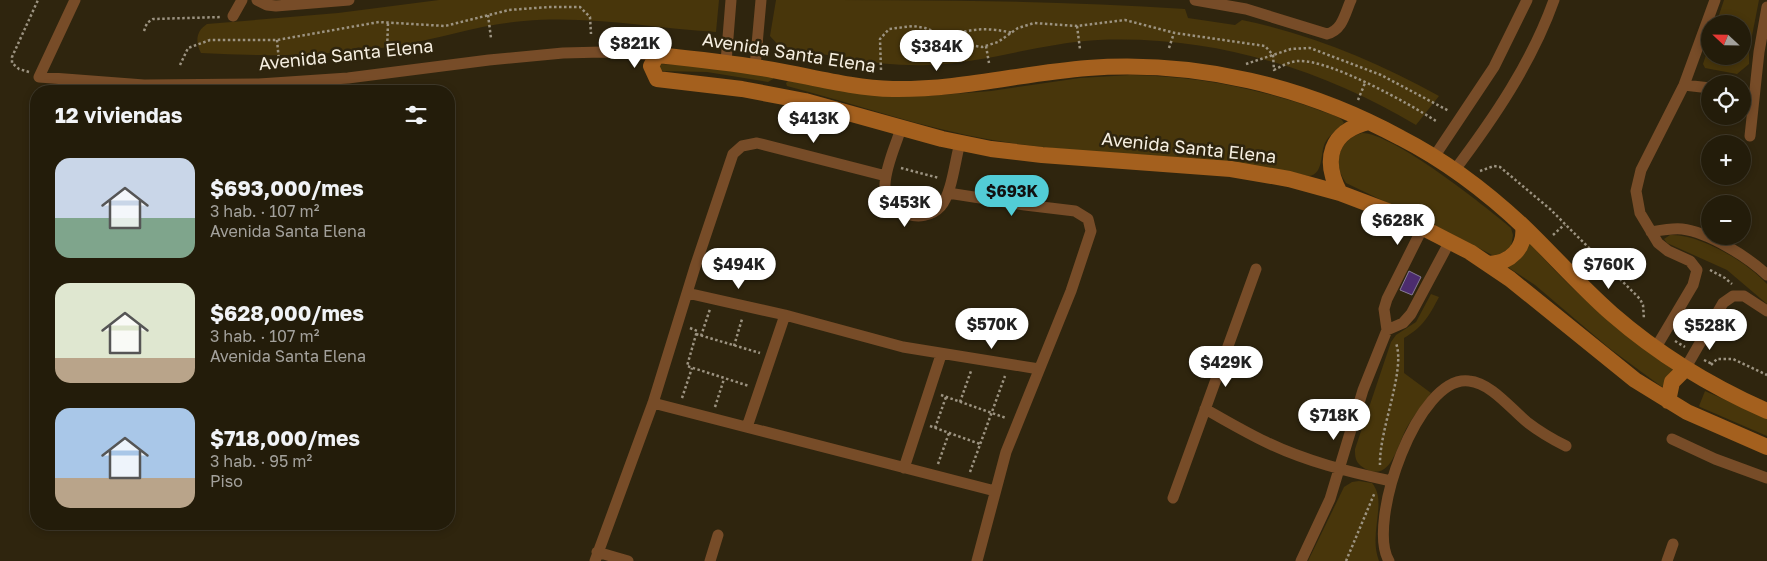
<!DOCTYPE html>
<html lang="es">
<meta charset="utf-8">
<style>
:root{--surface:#231c0a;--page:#2b2513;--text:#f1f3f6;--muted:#a3a19c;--line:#403a2b;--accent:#52ccd6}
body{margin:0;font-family:"Golos Text",sans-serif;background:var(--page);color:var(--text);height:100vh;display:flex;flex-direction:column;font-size:19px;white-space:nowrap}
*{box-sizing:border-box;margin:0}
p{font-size:16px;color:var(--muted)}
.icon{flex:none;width:28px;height:28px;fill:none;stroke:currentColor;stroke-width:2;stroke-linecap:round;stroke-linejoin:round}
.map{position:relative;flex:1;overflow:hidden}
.panel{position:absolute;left:30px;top:85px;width:425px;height:445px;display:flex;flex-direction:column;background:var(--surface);border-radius:20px;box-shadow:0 2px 8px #0003,0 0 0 1px var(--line)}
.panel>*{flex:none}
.needle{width:32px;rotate:292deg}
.tools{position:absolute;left:1701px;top:15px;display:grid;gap:10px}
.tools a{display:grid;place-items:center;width:50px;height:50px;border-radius:50%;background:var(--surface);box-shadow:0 2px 8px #0003,0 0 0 1px var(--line);font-size:25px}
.price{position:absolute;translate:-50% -42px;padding:0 11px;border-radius:18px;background:#fff;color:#222;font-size:16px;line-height:32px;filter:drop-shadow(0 1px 2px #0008)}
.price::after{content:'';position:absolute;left:50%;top:30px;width:15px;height:11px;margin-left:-8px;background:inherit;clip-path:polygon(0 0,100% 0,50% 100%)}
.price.active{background:var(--accent);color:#111}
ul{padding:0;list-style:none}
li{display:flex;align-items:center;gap:15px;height:125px;padding:0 25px}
li span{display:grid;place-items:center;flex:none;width:140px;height:100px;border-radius:15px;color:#555}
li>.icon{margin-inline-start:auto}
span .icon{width:60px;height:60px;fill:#fffc;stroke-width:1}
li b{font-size:21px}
h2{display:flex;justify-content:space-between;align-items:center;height:60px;padding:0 25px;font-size:21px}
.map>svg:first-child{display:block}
.green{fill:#48360b}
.building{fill:#4c2c6e;stroke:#867c95}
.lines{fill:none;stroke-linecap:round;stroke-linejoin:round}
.path{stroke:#9c9381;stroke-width:2.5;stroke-dasharray:2.5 2.5;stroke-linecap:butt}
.street{stroke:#774c28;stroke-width:11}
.secondary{stroke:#a4601e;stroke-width:16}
.labels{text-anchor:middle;stroke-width:5;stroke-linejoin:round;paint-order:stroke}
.street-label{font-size:18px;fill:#f6efe1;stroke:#2f250e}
</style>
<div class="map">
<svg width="1767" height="561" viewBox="0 0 1767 561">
<rect width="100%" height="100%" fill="#2f250e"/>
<path class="green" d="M439,0h280l-3,32c-64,-4 -128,-17 -192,-11 -42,3 -82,17 -123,24 -66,11 -133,12 -200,8 -6,-11 -5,-22 6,-29l131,-11z
M776,0c136,0 274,0 409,9l3,9 47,7 7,-5c69,14 136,42 197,76l-23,29c-96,-57 -205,-90 -318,-85 -57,3 -112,23 -169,25 -51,2 -99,-10 -150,-19l-9,-10z
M1724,0h35l-10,51v13l-12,10 -32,-6 -2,-4 7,-21v13h32v-32h-26z
M660,64l42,2 71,11v2l-5,3 -61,-10 -44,-1 -4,-2z
M1130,75c65,1 130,13 191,36 8,3 20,5 23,12 -6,6 -15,12 -19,20 -5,10 -1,31 -16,33 -104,-25 -211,-18 -317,-36 -69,-12 -137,-36 -205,-54l-1,-3 2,-2 94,15h46l63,-5 89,-13z
M1362,133c31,0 123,73 149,95l2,7 -2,12 -14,9 -5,-1 -44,-23 -102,-49c-14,-19 -8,-43 16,-50z
M1670,235c29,-2 78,28 97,49v20l-40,-34 -60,-27 -3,-4z
M1526,239c44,50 92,94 147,130l-11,18 -53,-39 -74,-63 -32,-21z
M1431,294l8,3c-10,19 -16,30 -35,41v35l27,20c-8,12 -18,23 -25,36 -9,17 -16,58 -45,37 -6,-5 -6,-10 -6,-17l36,-107 5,-7 20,-13z
M1705,391l62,27v18l-67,-29 -1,-1z
M1359,481l13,2c16,19 -4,50 7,78h-71l36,-74 8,-5z"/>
<path class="building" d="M1409,271l12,6 -9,18 -12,-5z"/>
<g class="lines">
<path class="path" d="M488,15l3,23
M1077,26l3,23
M144,31l3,-8 6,-4 69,-2
M950,37c21,-10 41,-9 63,-4
M277,40l2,21
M986,46l3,17
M1169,48l5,-15
M387,51l1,-28
M1246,64l45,-15 19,-1 71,27 68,36
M180,65l8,-17 22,-8h67l102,-18 66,4 64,-16 40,-3h31l10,10 1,17
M881,70l-1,-31 9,-10 24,-3 12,2 44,17 13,2 16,-5 20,-14 16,-5 43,3 48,-6 50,13 90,13 8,9 1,15c8,-4 16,-9 25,-9 32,-1 109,42 137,60
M29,72l-10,-3 -7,-6v-6l26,-57
M1358,100l7,-17
M901,168l38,10
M1480,171l14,-5 6,1 50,42 90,90 3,6 1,14
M1553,235l12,-11
M1710,270l15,8 7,6
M690,328l7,3 -10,35 62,20
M696,334l64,19
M701,336l9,-27
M1675,341l10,6
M734,346l8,-27
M1704,360l8,4
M1711,365l6,-6h16l34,16
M941,395l65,23
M682,398l10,-30
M960,402l11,-31
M715,407l9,-28
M930,426l50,18
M935,428l11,-31
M938,464l11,-31
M1380,465c-1,-36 26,-94 16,-122
M970,472l35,-96
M1346,561l29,-69"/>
<path class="street" d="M75,0l-36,77 105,8 115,-1 89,-6 141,-18 74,-7 40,-1 54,3
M257,0l10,5 9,1 73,-6
M1195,0l51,9 81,25c16,-4 18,-21 24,-34
M233,16l9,-16
M726,62l5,-62
M755,67l6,-67
M1684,85l26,3
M901,128c-5,17 -15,37 -16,56 -1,28 37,43 56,22 11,-13 14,-46 19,-63
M1750,136l9,-84 8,-45
M1434,157l60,-90 33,-67
M1454,171c40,-53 78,-109 100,-171
M948,193l77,12 50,6 13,8 3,12 -20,60 -65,161 -29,109
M1651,232c11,-2 21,-4 31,-3 26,3 66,28 85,46
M687,293l98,22 118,32 136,22
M1387,330l16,-7 8,-9 39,-73
M1655,349l38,-64 4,-15 -7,-9 -22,-10 -10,-8 -18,-30 -4,-22 5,-21 43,-85 31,-85
M1685,369l38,-66 10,-7h11l23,15
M653,403l342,88
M1205,409c20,11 40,23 61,33 39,19 83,30 125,39
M747,427l38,-112
M1672,439l43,20 52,19
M904,468l37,-113
M1173,498l83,-229
M597,552l31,9
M595,561l58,-158 42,-136 38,-113 9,-8 15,-3 129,33
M710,561l8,-26
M1301,561l29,-62 33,-109 24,-60 -3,-21 3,-10 36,-72
M1389,561c-23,-38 29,-187 80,-180 22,2 42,28 58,41 13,10 25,17 39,24
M1667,561l6,-17"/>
<path class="secondary" d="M1340,193c-18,-33 -10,-62 29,-71
M1489,264c21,-1 37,-16 34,-38
M1668,401l4,-19 13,-13
M1767,411c-57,-25 -109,-57 -155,-97 -31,-27 -58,-58 -87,-86 -37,-35 -79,-67 -124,-90 -96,-52 -204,-78 -313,-70 -65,5 -128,22 -195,21 -41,-1 -80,-12 -120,-19 -39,-7 -77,-11 -116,-15l-6,11 6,13 85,10 63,12 137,38 49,10 51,6 189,14 58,10 51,14 58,22 72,37 40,27 125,101 52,32 80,35"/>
</g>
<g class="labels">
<g class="street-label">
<text transform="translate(789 53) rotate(9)" y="6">Avenida Santa Elena</text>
<text transform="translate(346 55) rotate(-6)" y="6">Avenida Santa Elena</text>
<text transform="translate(1189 148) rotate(6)" y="6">Avenida Santa Elena</text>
</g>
</g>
</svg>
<div class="tools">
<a><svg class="needle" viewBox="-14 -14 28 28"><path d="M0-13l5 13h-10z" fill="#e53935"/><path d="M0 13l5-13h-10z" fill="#a3a19c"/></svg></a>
<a><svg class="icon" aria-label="locate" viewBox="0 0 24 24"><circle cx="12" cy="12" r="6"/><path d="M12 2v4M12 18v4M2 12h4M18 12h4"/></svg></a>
<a>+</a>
<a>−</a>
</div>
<b class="price" style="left:635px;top:69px">$821K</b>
<b class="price" style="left:937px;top:72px">$384K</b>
<b class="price" style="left:814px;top:144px">$413K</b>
<b class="price active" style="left:1012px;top:217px">$693K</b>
<b class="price" style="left:905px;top:228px">$453K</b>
<b class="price" style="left:1398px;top:246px">$628K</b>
<b class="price" style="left:739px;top:290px">$494K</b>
<b class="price" style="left:1609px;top:290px">$760K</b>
<b class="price" style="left:992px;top:350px">$570K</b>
<b class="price" style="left:1710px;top:351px">$528K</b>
<b class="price" style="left:1226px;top:388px">$429K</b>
<b class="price" style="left:1334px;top:441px">$718K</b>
<section class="panel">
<h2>12 viviendas<svg class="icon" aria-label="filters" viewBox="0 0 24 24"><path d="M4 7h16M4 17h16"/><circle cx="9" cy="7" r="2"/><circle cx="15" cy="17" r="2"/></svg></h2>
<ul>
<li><span style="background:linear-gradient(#c9d6e8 60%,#7fa58c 0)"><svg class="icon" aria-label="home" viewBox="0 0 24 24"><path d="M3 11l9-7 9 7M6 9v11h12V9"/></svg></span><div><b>$693,000/mes</b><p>3 hab. · 107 m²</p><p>Avenida Santa Elena</p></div></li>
<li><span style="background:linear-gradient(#dfe7d0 75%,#b9a48a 0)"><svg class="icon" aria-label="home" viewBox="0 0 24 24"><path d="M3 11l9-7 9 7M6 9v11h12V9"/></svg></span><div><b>$628,000/mes</b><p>3 hab. · 107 m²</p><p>Avenida Santa Elena</p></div></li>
<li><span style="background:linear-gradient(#a9c7e8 70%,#b9a48a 0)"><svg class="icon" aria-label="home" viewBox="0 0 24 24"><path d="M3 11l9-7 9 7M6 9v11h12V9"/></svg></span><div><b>$718,000/mes</b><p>3 hab. · 95 m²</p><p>Piso</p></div></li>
</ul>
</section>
</div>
